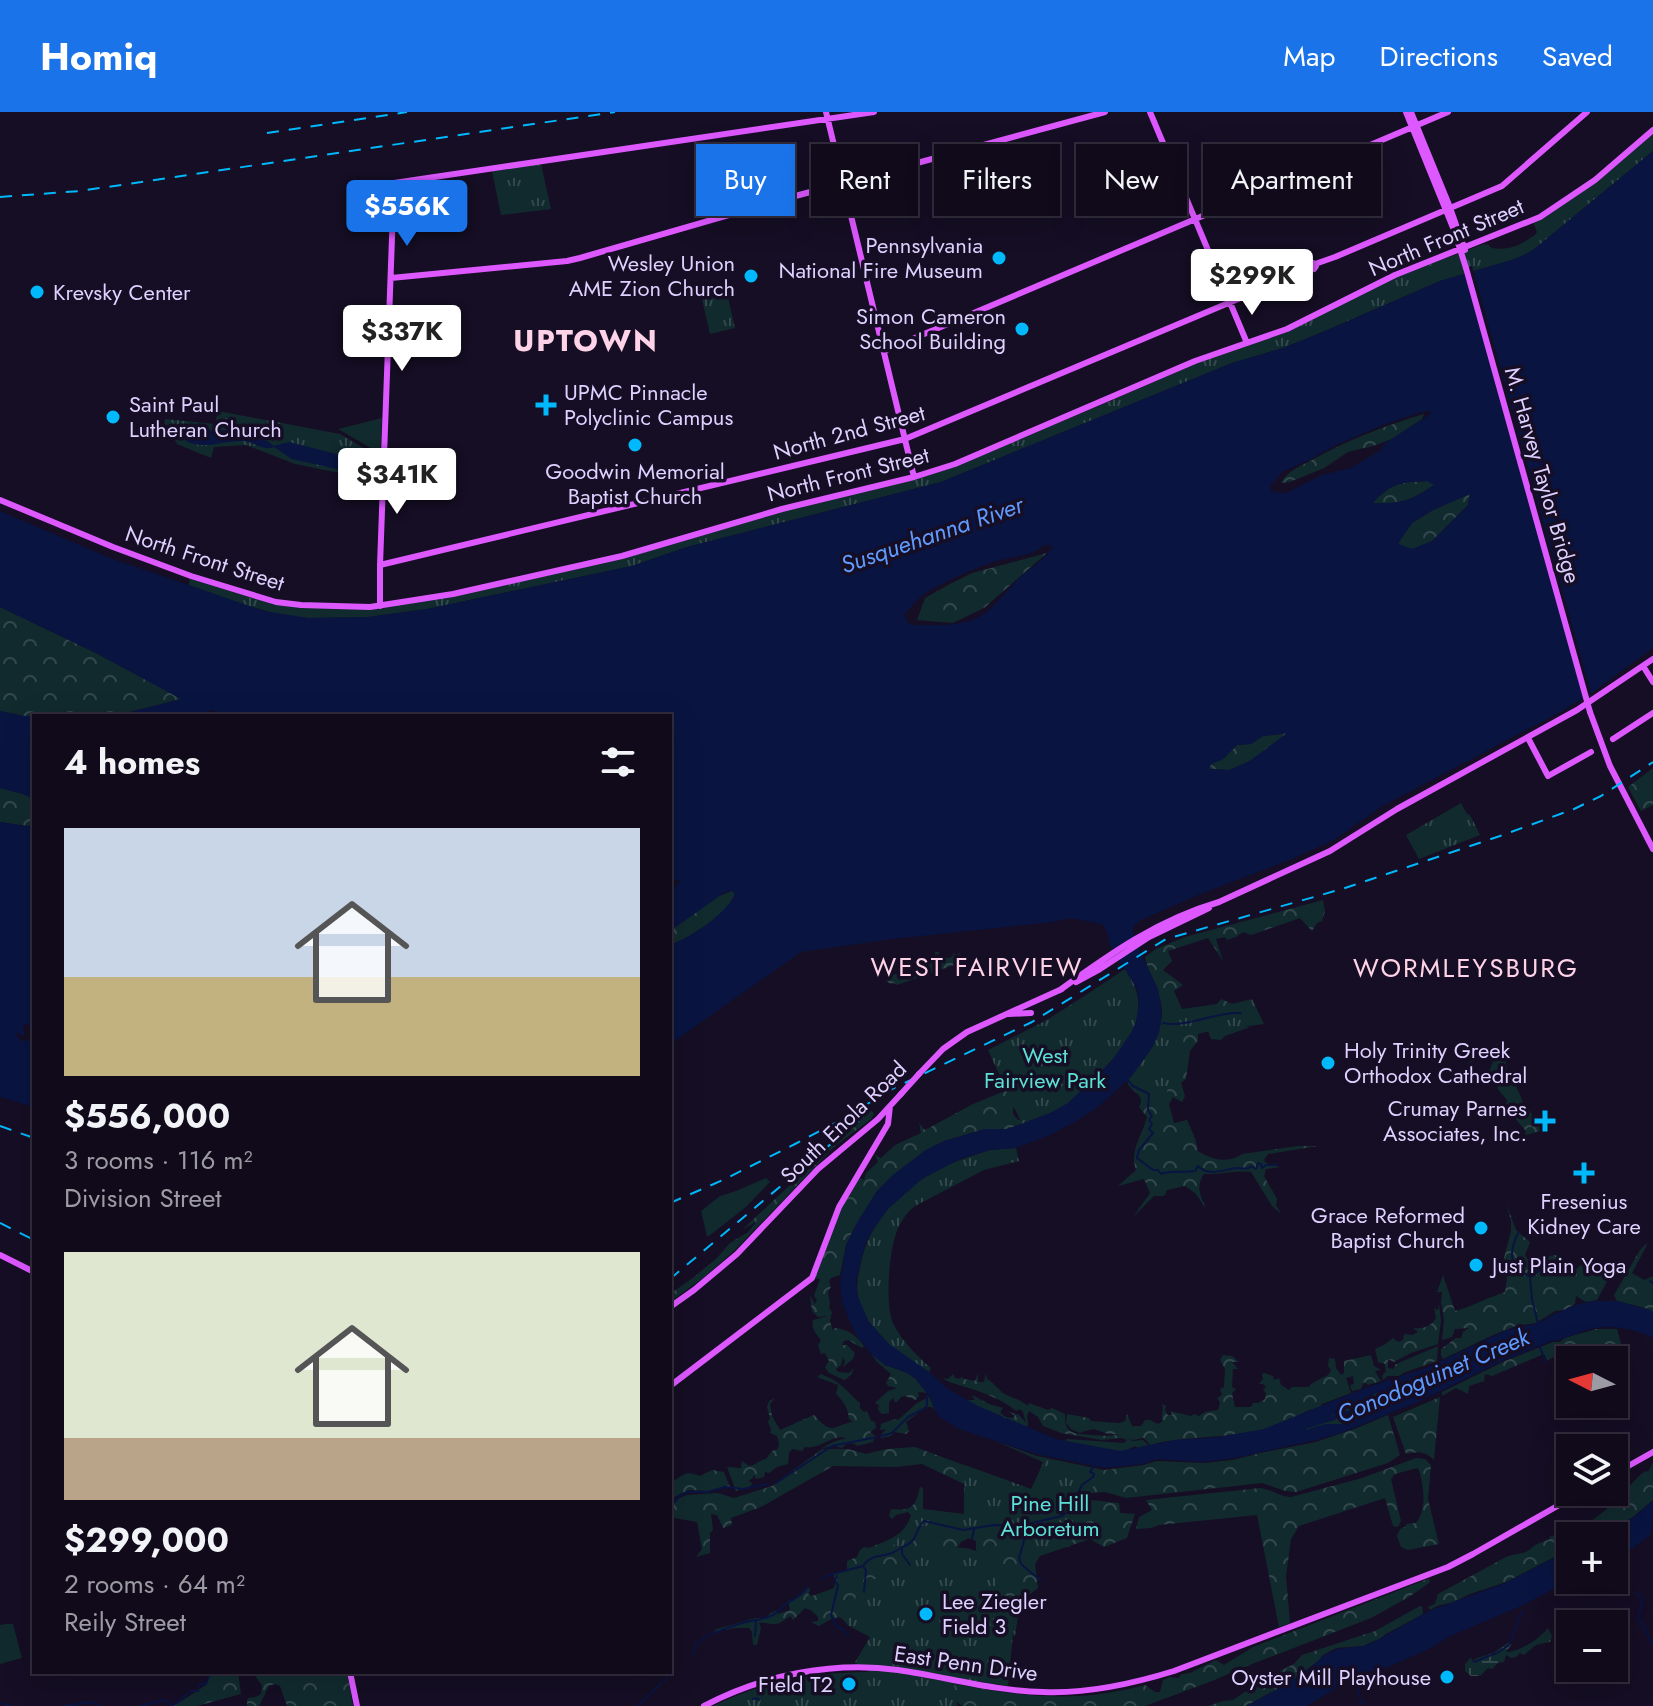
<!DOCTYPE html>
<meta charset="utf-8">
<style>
:root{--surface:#100a1b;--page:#1e1828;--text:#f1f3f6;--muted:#9c9aa3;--line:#302b3a;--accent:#1a73e8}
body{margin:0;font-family:Jost,sans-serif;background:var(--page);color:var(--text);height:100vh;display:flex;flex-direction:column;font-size:30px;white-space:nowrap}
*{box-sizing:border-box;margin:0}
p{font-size:26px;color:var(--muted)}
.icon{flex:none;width:44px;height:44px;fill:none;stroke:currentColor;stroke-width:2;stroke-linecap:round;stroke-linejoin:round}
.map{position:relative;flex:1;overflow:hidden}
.sheet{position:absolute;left:32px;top:602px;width:640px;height:960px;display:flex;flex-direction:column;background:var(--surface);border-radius:0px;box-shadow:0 8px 32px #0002,0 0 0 2px var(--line)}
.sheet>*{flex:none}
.top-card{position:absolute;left:696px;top:32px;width:760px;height:72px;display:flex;gap:16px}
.needle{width:52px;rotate:276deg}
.buttons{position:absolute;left:1556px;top:1234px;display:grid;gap:16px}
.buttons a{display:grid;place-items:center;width:72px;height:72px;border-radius:0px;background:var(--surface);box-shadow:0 8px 32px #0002,0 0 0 2px var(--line);font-size:40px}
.price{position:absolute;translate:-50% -68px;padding:0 18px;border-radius:8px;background:#fff;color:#222;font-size:26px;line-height:52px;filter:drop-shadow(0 2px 4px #0008)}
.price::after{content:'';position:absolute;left:50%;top:48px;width:24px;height:18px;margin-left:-12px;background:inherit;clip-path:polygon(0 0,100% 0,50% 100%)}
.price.on{background:var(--accent);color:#fff}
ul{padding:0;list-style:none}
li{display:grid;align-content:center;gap:16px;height:424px;padding:0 32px}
li span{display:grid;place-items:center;height:248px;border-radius:0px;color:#555}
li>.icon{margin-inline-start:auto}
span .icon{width:144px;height:144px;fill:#fffc;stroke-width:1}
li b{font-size:34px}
h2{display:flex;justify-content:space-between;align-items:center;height:96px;padding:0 32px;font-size:34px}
.pill{padding:0 28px;border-radius:0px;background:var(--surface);box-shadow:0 8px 32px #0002,0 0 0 2px var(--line);font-size:28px;line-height:72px}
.pill.on{background:var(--accent);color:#fff}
header{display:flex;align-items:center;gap:48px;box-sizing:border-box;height:112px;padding:0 40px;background:var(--accent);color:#fff}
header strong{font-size:38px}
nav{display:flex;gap:44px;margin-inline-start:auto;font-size:28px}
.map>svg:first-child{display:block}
.green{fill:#112a2e}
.forest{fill:url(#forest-crowns)}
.wetland{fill:url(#wetland-marsh)}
.park{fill:url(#park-tufts)}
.water{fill:#091441;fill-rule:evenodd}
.pier{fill:#150e24}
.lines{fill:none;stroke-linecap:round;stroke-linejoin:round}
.stream{stroke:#091441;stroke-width:2}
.river{stroke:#091441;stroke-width:5}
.major{stroke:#dd58ff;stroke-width:6}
.rail{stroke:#00b8fc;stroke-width:2;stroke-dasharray:12 10;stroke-linecap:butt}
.major-bridge{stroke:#dd58ff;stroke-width:6}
.poi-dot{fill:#00b8fc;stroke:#150e24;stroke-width:3}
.labels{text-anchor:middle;stroke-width:7;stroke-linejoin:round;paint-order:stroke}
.street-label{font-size:22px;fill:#ded1ff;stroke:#150e24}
.poi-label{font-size:22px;fill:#ded1ff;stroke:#150e24;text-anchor:end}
.park-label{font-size:22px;fill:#5ce0d6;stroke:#150e24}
.water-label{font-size:24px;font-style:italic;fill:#5f9aff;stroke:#150e24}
.quarter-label{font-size:26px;letter-spacing:2px;fill:#ffd3e7;stroke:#150e24}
.district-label{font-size:30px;font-weight:bold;letter-spacing:2px;fill:#ffd3e7;stroke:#150e24}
</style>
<header>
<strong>Homiq</strong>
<nav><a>Map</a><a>Directions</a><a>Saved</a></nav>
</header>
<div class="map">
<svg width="1653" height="1594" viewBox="0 0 1653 1594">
<defs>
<pattern id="forest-crowns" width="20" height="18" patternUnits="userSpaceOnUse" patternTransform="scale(2)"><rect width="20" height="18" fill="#112a2e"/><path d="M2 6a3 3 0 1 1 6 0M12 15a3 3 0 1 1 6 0" fill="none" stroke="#33484d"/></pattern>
<pattern id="wetland-marsh" width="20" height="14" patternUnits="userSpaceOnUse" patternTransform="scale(2)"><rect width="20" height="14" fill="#112a2e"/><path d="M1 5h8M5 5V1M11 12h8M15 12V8" fill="none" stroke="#33484d"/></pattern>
<pattern id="park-tufts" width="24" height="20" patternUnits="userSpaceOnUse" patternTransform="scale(2)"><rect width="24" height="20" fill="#112a2e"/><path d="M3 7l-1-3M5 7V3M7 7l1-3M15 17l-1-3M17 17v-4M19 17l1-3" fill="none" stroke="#33484d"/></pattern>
</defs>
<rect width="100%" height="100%" fill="#150e24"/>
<path class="green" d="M382,306l-2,40 -11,-11 -31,-18z
M766,1066l4,4 -24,25 -37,29h-2l-6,-25 19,-15 16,-5z
M6,1512h7l9,34 -22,6v-39z"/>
<path class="forest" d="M1424,302l-2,5 -30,20 -19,7 -25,6 -24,16 -34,14 -9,1c6,-12 20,-17 31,-23 36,-20 72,-34 112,-46z
M1428,369l7,4c-25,16 -33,19 -63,18 21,-20 26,-21 56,-22z
M1470,381l-2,12 -36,36 -20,9 -15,-6 15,-21 21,-13z
M1047,441l-63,55 -31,15 -36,-3 8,-22 25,-14 22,-11z
M0,495l96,46 86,46 -68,17h-90l-24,-5z
M1289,621l-39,28 -21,9 -20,-1 2,-5 12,-5 14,-14 14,-1 12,-8z
M1653,656v37l-12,6 -13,-24z
M0,676l23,6 11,5v26l-7,1 -27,-4z
M732,779l3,3c-8,20 -45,44 -65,51v-14l47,-34z
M1323,788l2,11 -3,10 -5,2 -5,8 -12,-13 -49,17 -8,-3 -7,5 -9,3 -2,-3 -9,2 7,22 -15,-23 -40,13 4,10 -9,9 20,15 -9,6 8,18 35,-5 4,-5 12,5 -71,18c2,-29 -11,-39 -17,-65l11,-8 29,-12z
M935,840h4v5l10,1 4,-2v-3l3,2 3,-2 3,2 -2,8 -63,22 -3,-2 -4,1 -4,-4 2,-2 -1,-4 23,1 6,-4 1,-6 4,-5 6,1 7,-3z
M1125,857l7,11 -112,135 -7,-8v7l5,6 10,1 -20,8h-23l-41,12 -18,9 -33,25 -16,16 -24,39 -7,15 -6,30 -9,3 -2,3 2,6 -3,5 2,11 -1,5 3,4 -2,9 3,10 1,-3c14,1 22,7 30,18l-2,2 -14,-8 -4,1 -2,4h5l8,8 -2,6 -10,8 2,-6 -2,-4 -2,8 -5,4 2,3 11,1 5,-5 -3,7 -7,5 -15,-7 -4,-6 4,-6 -4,-8 -4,1 -3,-9 3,-5c-4,-5 -10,-11 -8,-20l15,-4 -10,1 -6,-6 -2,-16 5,9 2,-4 -3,-4 6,-17 -6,-1 16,-47h3l3,-6 -3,-2 26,-46 5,3 2,-7 12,-11 -3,-7 6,3 14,-13 26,-12 -2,-10 6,7 48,-26 34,-14 61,-83z
M1221,911l29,4 -25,9 -4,4 -10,-1 -3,-8 -10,3v7l-8,10 -4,28 -5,4 4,13 -3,6 -9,-5 -4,7 5,19 13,-3 8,18 3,13c15,9 29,13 44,3l56,-8h20l-50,8 -4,6 2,3 14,4 -14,2 -2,7 13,23 -1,6 5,9 -9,-8 -21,-34c-18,-2 -29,3 -47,2 -9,13 -3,22 2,35l-10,-15 -11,-8 -18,4 -3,6h-10l-21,21 17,-24 -6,-14 -26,7 18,-16c-7,-19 6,-34 11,-53l-8,-10c8,-13 -10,-15 -12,-26l25,-33 24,-15z
M1497,932l6,6 6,27h4c2,10 8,17 10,27h3l15,27 -16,4 1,-4 -15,-17 1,-4 -6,-6 1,-4 -10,-12 3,-4 -12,-10 5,-12 -5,-7 -23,10z
M871,998l3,4 -3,5 -37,28 -99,103 -32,28 -33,24v-8l24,-17 23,-19 13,-15 18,-11 9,-11 -15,9 113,-106z
M1506,1091l10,27 14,12 -5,13 4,6c11,-1 21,-8 32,-5l9,12 6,1 5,-4 31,7 -15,28 -11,2 -10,-6 -1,8 -11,6 -9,1 -19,12 -20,3 -23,9 -50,24 -2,-4v-6l15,-11h5l2,-6 6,-4 -14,1 -3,8 -10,3 2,-20 -3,-18 1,-10h-5l6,-17 12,36c16,-4 32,-13 50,-19l2,-13 -4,-17 8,-31v-10z
M1646,1132l1,1 -15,28 12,7 9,-4v36l-8,-4 -28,-7 -3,-6 26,-45z
M1439,1191l2,18 -3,23 -27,9 -17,9 -6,-3v9l5,1 3,-5 42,-18 -1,15 -34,12 -4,3h-11l-5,4 -1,-4 4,-5 -1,-7 -7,-2 -3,-13 9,-4 9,-7 5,4 5,-2 1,-6 8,1 6,-3 -5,-4c10,1 18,-1 23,-10l-2,-10 4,2z
M1596,1217h21l5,18h-20l-13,6h-23l-19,7 -3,-6 -52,22 -7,-2 -1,7 -15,5 -1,8 -12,-6 -14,8v-4l63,-31 48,-19h7l5,-4z
M870,1240l15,13 20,7 10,6 12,15 -9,-1 1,4 -3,4 -11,-4 -4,1 -4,5h-2l-2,-4 -4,4v11l-7,1 -4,-4 1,-5 -4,-2 13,-12 9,-3 -9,-2 -2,-3 5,-9 -14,-12z
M1223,1243l9,1 7,6h-7l6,7h-5l-1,18 4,2 -4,4 3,14h16l2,-4h5l7,-4 1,-6 -3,-3 3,-3 -3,-3h-4l4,-5 -1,-5 3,-1 8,3 1,4 5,-2 2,7 8,5 3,-3h17l2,-3 17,-9 3,-5 -3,-4 1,-8 6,1 1,9 5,7 3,-2v-12l27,-6 3,11 7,4 -6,1 6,10 -13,4 -4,-3 -3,7 -9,2 -2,-6 4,-1 -1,-8 -7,2 5,15 -29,11 -3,4c-10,0 -19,7 -28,12 -9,4 -20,7 -30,10 -36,9 -75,5 -111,15l-6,-7 -12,2 -5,-3 5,4 11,-1 5,5 -11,3 -1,-2 -15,6 -57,-10 3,-3 57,4 3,-3 -5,-2 -20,2 -41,-7 -18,-7 -5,-9 -9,-6 -2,5 1,9 -2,2 -27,-10 -2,-3c-11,-2 -22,-5 -29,-14h7l-3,-4h2l15,8 14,4 -3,4 5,5 7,1 3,-2 -7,-5 11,4 7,8 -3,-11 -3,-3 -4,2c-12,-11 -36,-20 -54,-25 -8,-3 -13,-3 -19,-8l5,1 5,-5 2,4 4,1 3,-2 2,2 11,2 3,-8v9h6l2,-9 1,6c7,4 10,9 16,14 8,5 17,6 25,13l1,-3 19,7 4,-2 13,6c-1,22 11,19 27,21 9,1 18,1 27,0 -3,-1 -7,-1 -10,-1 -16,-4 -11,-8 -29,-1l-9,-4 -5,-6 1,-9 22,4 2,3 28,2 6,-2 2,-7 5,12h9l4,-6h5l8,4 4,-2c-1,-6 2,-12 0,-18l4,2 -1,5 3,4h4l-2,-4 21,5 3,-2 5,2 6,-4 13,-2 2,-8 -3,-4 5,-3 -2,-6 4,-2 1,-18 -5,-9z
M821,1262c22,9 23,15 39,29v5l4,4 3,-1 -1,-3 5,13 4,1 1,6 -6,4 5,4 -2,6 -16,4 -2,-2 -8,-1 -5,5 -8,-2 -12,2 11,-6 13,-4c-15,-4 -25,12 -41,9l-3,4 -10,-2 -3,4 -1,11 -11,3 -8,6 -4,-1 -1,5 -8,2 -2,-4 -2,4 -4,1 4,3 -1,3 -15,5 -9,-24 14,1 1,-7 7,5c7,-1 10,-6 17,-7l6,-8 6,-2 1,-6 -2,-7 -7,-3 1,-4 -3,-7 2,-4 -3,-11 2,-6 6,-3 -5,6 2,12 8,14 34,-15c19,21 17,11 39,7l-4,-3c-1,-11 -5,-17 -13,-25l2,-9 -21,-8z
M1393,1276l5,1 2,3 -4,6 -11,4 -10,8 -14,4 -5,6 -15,4h-15l-18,7 -3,-3v-3l32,-12 41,-21 5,2z
M929,1285l6,13 -3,-3h-6l-20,15 3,9 -3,3 -12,-2 -3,4 -10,2 -1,-2 6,-7 -6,1 1,-6 13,-5 4,1 19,-17z
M1440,1285l-6,63c-9,-9 -16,-9 -28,-6l-13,-37z
M1388,1303l12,40 -12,8 -92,29 -11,-1 -23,-8 -136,15 -21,-6 -25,2 -46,-9 9,-23 -45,-20 39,14 67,14 39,-5 14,-4 47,2 29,-3 27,-7 56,-11 41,-14z
M915,1335l130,48 74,8 1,10 15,1 -8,24 -23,9 -14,-8 -50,17 -5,8 3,24c-21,15 -19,24 -23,48l-2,-1 3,-33 -20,-8 -13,-35 -7,-9v-9l-7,-3 -8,4 -3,5 -43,22 -36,7 -27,50 -5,-2 -7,-7 -9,2 -12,7 -8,-4 7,-1v-4l-6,-6 -7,-3 -12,12 -3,-4c-5,3 -10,9 -17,8 -5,0 -8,-2 -14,-1l2,5 -4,17h-4l-1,-13 -3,-4h-14l-22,4 4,-3 38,-11h11l4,-5 9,-3 -1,4 12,-4 -2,-9 9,-4 12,-10 1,4 -2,3 4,2 22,-8 2,-8 -3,-6 14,-5v-8l10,-4 3,-7 4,-3 5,1c19,-8 36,-12 42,-33l-3,-3 -12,3 -4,4 -3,-3 2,-7c22,2 24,-2 29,-22l3,1v21l41,5v-30l-42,-20 -26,3 -63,-1 -72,41 -30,11 1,7 -9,3 -6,-13 -6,-1 2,16 -3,3v20l-14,4 6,-8 -5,-27 -22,-4 -5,2v-18l17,-7 31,-2 16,5 38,-12 50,-37h26l18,5 20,-5z
M1416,1346l9,1 6,6 -3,34 11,45 -31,6 -7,-3 -4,-11 3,-7 5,-2 2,-3 9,-1c11,-15 8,-35 3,-53l-2,-2 -22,6 -4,5 10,42 -3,6 -5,-1 -8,-28 -86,28 -8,13 -5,37 4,47 -11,4 -22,-112 -98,10 -8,3 -15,1 3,-12 13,-7 -6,-10 114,-12c11,1 20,9 31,9l71,-19z
M1653,1350v38l-20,17 -34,19h-29v13l-64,33 -36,12 -16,8 -17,4 -7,4 -2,-3 7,-3 3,-10 68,-37c7,-3 13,-3 20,-5 4,-2 7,-6 11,-8 4,-2 9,-3 13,-5v-3c41,-4 64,-34 91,-62l5,-3 2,1z
M712,1358l12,2 6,15 -5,-1 -17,5 -19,-1 -19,9v-21l5,2c11,-7 11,-9 25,-4z
M1428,1467l2,1 -1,3 -20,14 -38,21 -129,50 -30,13 -67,25h-183l-8,-6 -1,-15 3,-1c50,10 101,17 152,9 12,-2 25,-5 37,-8l10,7h5l3,-12 7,-3 8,1 4,-4 8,-1 26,-13 8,5 29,-18z
M1420,1494h2l1,8 -37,20 -5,4 -18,8 -27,2 -13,7 -5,6 -28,21 -44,24h-38l15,-5 10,-1 31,-21 30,-15 8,-9 73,-24z
M218,1560h20l3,22 -44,12h-23l32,-21 3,-8z
M256,1560h91l6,34h-66l-7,-20 -5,-2 -6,2 -10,20h-12v-5l1,-3 8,-1 5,-3 1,-9 -7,-9z"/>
<path class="wetland" d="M1548,1516l4,8 -2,6c-20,4 -12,2 -26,13l-4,-2 -4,4 -5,1 -5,-3 -2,7 -6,1 -6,6 -4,-1 -8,8h-9l-6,-5v-7l6,-7 1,4 5,-3 16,-5 16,-11 2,3 -5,7c13,0 34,-13 42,-24z"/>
<path class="park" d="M1653,20v19l-115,95 -8,6 -15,7 -75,22 -115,50 -42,17 -51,15 -291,119 -254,65 -55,19 -205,43 -59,8 -60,1 -23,-2 -44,-12 -52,-19 1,-8 28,10 63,18 89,3 190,-38 219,-58 140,-34 31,-10 149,-62 98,-43 88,-31 113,-56 86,-32 5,1 2,3c17,3 30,-3 44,-13l2,-3 -4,-10 6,-3z
M541,52l10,45 -50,6 -9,-44z
M727,181l8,35 -25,6 -8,-35z
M218,299l122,23 22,13 14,13 4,6v15l-85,-17 -49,-19 -32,2 -3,11 -34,-14 -1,-3 -14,-6 3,-16 50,5z
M1461,691l6,11 3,1 10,20 -61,24 -13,-24z
M1126,858c30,44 0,76 -31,108 -9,8 -17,19 -27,26 -14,9 -30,14 -46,20l-34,-74 57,-29z
M1252,887l12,25 -80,11 -21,70 -32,-28c15,-20 29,-38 31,-63l24,1z
M1016,1036l3,13 -35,9 -69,36c-8,6 -14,15 -18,25 -8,20 -13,75 -3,94 8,16 24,32 37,43l-2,4c-22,-13 -47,-29 -60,-51 -16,-24 -13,-38 -7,-63 13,-51 59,-85 106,-101 8,-2 16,-6 23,-7 8,-1 17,-1 25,-2z
M1045,1348l54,11 -29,76h-49l1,-12 -99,-3 -4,7 -30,13 28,-42 47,4 1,-49 66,24z
M935,1435c34,1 46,-3 66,29l-5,7v11l20,8 -8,84 -53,-8 -1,6 3,22h-244c50,-24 101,-34 156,-34l-14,-10 15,-25 -23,-12 10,-32 22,-17 35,-9 3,-12z"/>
<path class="water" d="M1653,39v497l-60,44 -31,19 -181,96 -47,33 -42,19 -89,34 -62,27 -7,6 -1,4 2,11 23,48 4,25 -3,19 -7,15 -21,29 -34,31 -24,15 -23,12 -34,13 -26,2 -30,9 -38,20 -34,30 -17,24 -6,12 -9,36 2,16 11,25 20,22 40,28 19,17 30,17 78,33 64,12 55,-11 44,-3 45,-8 104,-42 58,-19 81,-38 32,-7 13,-8 27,-11 15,-3h23l33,9 3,2v26c-13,-8 -42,-13 -57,-10 -15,2 -30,12 -44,13l-48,19 -86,42 -77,31 -25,7 -82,18 -30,4 -47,-3 -15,5 -37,4 -69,-14 -77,-25 -21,-13 -9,-20 -14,-18 -10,-6 -20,-7 -13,-10 -15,-19 -6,-12 -9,-22 -2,-17 6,-40 12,-24 19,-30 16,-16 33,-25 18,-9 41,-12h23l42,-16 18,-10 43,-41 20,-29 5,-11 3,-20 -2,-13 -27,-44 -3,-13 -5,-8c-19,-3 -29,-9 -48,-2l-162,17 -91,13 -131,92v-99c20,-7 57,-31 65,-51l-3,-3 -7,1 -55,39v-37l10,-14h-10v-164h-446l-12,-6 -11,6h-87l67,-17 -85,-46 -96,-46v-96l110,47 154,53 44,7 60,-1 59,-8 205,-43 55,-19 254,-65 291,-119 51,-15 42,-17 115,-50 75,-22 15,-7 8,-6zM1429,299l3,2 -47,30 -4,7 -30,18 -29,7 -36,18 -14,-1 -2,-5 12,-15 27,-12 27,-15 47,-20 35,-12zM1427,369l7,4c-24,16 -32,19 -61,18 17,-20 29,-21 54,-22zM1470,382l-2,11 -36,36 -20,8 -14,-5 14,-21 21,-13zM1044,433l9,1c-8,15 -23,21 -35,33 -10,11 -19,22 -30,32 -21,17 -52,14 -78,14l-6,-10c6,-6 11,-14 18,-19 14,-11 57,-30 75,-35 15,-5 35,-4 47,-16zM1287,621l-37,28 -21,9 -20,-1 2,-5 12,-5 14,-14 14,-1 12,-8zM1393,1276l5,1 1,3 -3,6 -11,4 -10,8 -14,4 -5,6 -15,4h-15l-15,4 -3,2 -3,-2v-3l32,-12 41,-21 5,2z
M234,318l35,12 5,4 15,-4 63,16 7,4 1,6 -5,5 -63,-14 -18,-12c-12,4 -19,-5 -30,-6 -22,-1 -46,12 -63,-4v-5l4,-1z
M0,599l24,5h10v83l-11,-5 -23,-6z
M0,710l26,4 8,-1v200l-5,2 -1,-3h-3l-2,3 2,8 -3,1 -4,-4 -2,3 6,6 11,-1 1,-4v5l-3,1 3,3v62l-34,-10z
M1653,1389l-2,33 -37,29v-27h-13l33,-19z
M1570,1438v30h1l-50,26 -73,31 -15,10 -31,14 -17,7 -26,6 -52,32h-60l43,-24 29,-21 2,-4 16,-8 26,-3 11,-4 55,-31 76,-28z"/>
<path class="pier" d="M1472,154l120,431 -7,5 -122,-433z"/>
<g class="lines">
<path class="stream" d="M1163,911c26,5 53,-12 78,-10
M1127,967l6,7 16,8 -1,16 4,6 -3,4 3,4 -3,5 4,4 -14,17 -2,8 16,12h5l3,4c11,-4 23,-1 34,-3l3,-5c11,11 24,4 38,2 4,0 9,1 13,0l2,-2 5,3 2,-6 3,1 1,4 4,-3h11
M1518,1121c-9,19 -10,33 11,43
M1530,1165l2,22 6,25
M1530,1165l23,-16h10
M1650,1169l3,2
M1539,1233l7,17
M881,1324l11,-3 16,-16 17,-9 2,-3v-9
M776,1371l56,-37 45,-9
M1077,1383l5,-10 11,-8 1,-3 -4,-2 5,-8
M670,1389l5,1 5,-7 8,-3h20l17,-5 18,2 25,-5
M1025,1414l1,8 -7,24 2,6 20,17
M972,1427l2,-10
M902,1437v5l8,11
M1619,1445l8,20
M864,1455l2,4 -2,21
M837,1464l-2,4 3,6 -7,29 6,12 5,2 6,6
M821,1468l8,-5 34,-9c9,-13 17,-8 29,-13 2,-1 16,-9 18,-10 8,-6 6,-15 14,-22l39,9 31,-5 25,1 43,-10 5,-4 8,-12
M1637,1481l5,7 -3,17 14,28
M712,1522c9,-4 20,-8 30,-11 10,-3 21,-3 31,-8 6,-3 9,-9 15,-12 8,-6 14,-7 20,-16
M755,1524l1,-15
M693,1542l3,-10 12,-9
M1474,1550l25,-10 10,-7 13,-34
M670,1556l2,-4
M953,1559l2,-3 2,-9
M665,1570l4,-10
M1357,1574l3,12
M753,1587l4,-1 2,2
M1360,1589l5,2
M0,1591l11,3
M63,1594l30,-4 7,4
M140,1594l24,-6 8,5
M173,1594l18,-15h7l1,-7h7l3,-8 8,-4
M637,1594l25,-23"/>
<path class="river" d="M1302,1315l80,-24 21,-9"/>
<path class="major" d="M826,0l88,365
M1150,0l97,231
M1406,0l48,118 12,38
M1411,0l38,93 16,45
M1315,152l20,-7 167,-71 85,-74
M391,166l176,-17 13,-3 197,-57 328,-89
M884,239l564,-239
M0,388l113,47 78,29 85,26 25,3 69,2 83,-13 169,-38 160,-47 132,-32 41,-13 240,-103 92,-32 108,-54 145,-58 55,-37 58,-50
M380,453l525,-126 407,-171 -1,-2 2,-3 3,3 -2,3
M380,494v-41l14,-382 480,-71
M1643,554l10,16
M1590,600l20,54 43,83
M1528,626l20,38 43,-24
M1613,627l40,-26
M1076,870l24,-13 49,-32 60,-29
M1060,878c51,-37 98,-70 159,-88l111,-51 67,-42 180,-99 76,-51
M1009,902l22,-1
M919,962l24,-25 24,-17 95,-43
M0,1143l34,17
M670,1195l24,-17 43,-36 81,-85 60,-50 23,-25
M670,1274l142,-108 27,-71 49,-83 2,-18
M1614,1362l39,-22
M350,1560l7,34
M704,1594c58,-31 129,-45 194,-36 49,7 96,21 145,22 45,2 89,-8 131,-21l274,-104 25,-13 109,-62"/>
<path class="rail" d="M267,21l140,-21
M0,85l80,-6 535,-79
M0,1014l34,12
M670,1091l53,-23 72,-36 46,-24 51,-31 140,-67 134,-83 176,-50 158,-53 74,-27 27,-13 52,-34
M0,1111l34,17
M670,1167l193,-162"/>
<path class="major-bridge" d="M1466,156l124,444
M901,982l18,-20"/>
</g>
<g class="poi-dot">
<circle cx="999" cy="146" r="8"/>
<circle cx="751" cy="164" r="8"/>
<circle cx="37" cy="180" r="8"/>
<circle cx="1022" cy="217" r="8"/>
<path d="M542 281h8v8h8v8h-8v8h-8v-8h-8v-8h8z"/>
<circle cx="113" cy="305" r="8"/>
<circle cx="635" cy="333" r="8"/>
<circle cx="1328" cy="951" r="8"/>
<path d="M1541 997h8v8h8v8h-8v8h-8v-8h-8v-8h8z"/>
<path d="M1580 1049h8v8h8v8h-8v8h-8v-8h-8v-8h8z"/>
<circle cx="1481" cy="1116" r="8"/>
<circle cx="1476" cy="1153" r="8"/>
<circle cx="926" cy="1502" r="8"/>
<circle cx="1447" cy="1565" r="8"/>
<circle cx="849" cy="1572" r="8"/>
</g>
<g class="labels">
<g class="street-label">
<text transform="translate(1446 125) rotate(-23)" y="8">North Front Street</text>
<text transform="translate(849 320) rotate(-15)" y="8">North 2nd Street</text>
<text transform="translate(848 362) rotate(-14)" y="8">North Front Street</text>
<text transform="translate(1543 363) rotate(74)" y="8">M. Harvey Taylor Bridge</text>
<text transform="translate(205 446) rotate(18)" y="8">North Front Street</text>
<text transform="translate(843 1010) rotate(-44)" y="8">South Enola Road</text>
<text transform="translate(966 1551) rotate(8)" y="8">East Penn Drive</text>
</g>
<g class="poi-label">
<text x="983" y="141">Pennsylvania<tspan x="983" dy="25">National Fire Museum</tspan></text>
<text x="735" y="159">Wesley Union<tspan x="735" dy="25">AME Zion Church</tspan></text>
<text x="53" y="188" text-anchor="start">Krevsky Center</text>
<text x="1006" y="212">Simon Cameron<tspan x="1006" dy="25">School Building</tspan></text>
<text x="564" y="288" text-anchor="start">UPMC Pinnacle<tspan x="564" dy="25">Polyclinic Campus</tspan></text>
<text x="129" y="300" text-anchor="start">Saint Paul<tspan x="129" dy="25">Lutheran Church</tspan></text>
<text x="635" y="367" text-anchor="middle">Goodwin Memorial<tspan x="635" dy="25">Baptist Church</tspan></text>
<text x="1344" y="946" text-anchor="start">Holy Trinity Greek<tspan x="1344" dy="25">Orthodox Cathedral</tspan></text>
<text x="1527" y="1004">Crumay Parnes<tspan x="1527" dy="25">Associates, Inc.</tspan></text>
<text x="1584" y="1097" text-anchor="middle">Fresenius<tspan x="1584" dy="25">Kidney Care</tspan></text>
<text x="1465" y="1111">Grace Reformed<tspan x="1465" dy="25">Baptist Church</tspan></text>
<text x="1492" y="1161" text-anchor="start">Just Plain Yoga</text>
<text x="942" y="1497" text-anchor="start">Lee Ziegler<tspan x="942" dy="25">Field 3</tspan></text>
<text x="1431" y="1573">Oyster Mill Playhouse</text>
<text x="833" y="1580">Field T2</text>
</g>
<g class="park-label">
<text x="1045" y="951">West<tspan x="1045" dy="25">Fairview Park</tspan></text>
<text x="1050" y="1399">Pine Hill<tspan x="1050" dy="25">Arboretum</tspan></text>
</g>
<g class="water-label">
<text transform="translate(932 423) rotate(-19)" y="8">Susquehanna River</text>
<text transform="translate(1433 1264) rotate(-23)" y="8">Conodoguinet Creek</text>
</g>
<g class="quarter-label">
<text x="977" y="864">WEST FAIRVIEW</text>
<text x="1466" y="865">WORMLEYSBURG</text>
</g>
<g class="district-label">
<text x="586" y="239">UPTOWN</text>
</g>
</g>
</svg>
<div class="buttons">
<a><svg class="needle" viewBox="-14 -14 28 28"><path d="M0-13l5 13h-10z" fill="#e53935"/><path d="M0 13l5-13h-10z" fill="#9c9aa3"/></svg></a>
<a><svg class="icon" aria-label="layers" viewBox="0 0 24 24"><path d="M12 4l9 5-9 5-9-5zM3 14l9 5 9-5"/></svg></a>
<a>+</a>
<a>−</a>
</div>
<b class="price on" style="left:407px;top:136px">$556K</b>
<b class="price" style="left:1252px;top:205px">$299K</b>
<b class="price" style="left:402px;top:261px">$337K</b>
<b class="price" style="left:397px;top:404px">$341K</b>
<div class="top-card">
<a class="pill on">Buy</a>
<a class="pill">Rent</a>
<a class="pill">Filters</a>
<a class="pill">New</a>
<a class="pill">Apartment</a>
</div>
<section class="sheet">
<h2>4 homes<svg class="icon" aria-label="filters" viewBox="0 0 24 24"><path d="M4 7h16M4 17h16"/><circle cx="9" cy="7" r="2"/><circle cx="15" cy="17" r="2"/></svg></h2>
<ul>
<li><span style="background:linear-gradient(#c9d6e8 60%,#c2b280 0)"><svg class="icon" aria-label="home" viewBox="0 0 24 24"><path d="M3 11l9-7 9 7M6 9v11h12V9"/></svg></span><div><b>$556,000</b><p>3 rooms · 116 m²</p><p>Division Street</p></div></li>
<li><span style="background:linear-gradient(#dfe7d0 75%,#b9a48a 0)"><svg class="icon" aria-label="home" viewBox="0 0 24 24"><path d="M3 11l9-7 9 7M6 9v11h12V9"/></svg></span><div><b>$299,000</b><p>2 rooms · 64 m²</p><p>Reily Street</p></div></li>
</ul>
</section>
</div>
